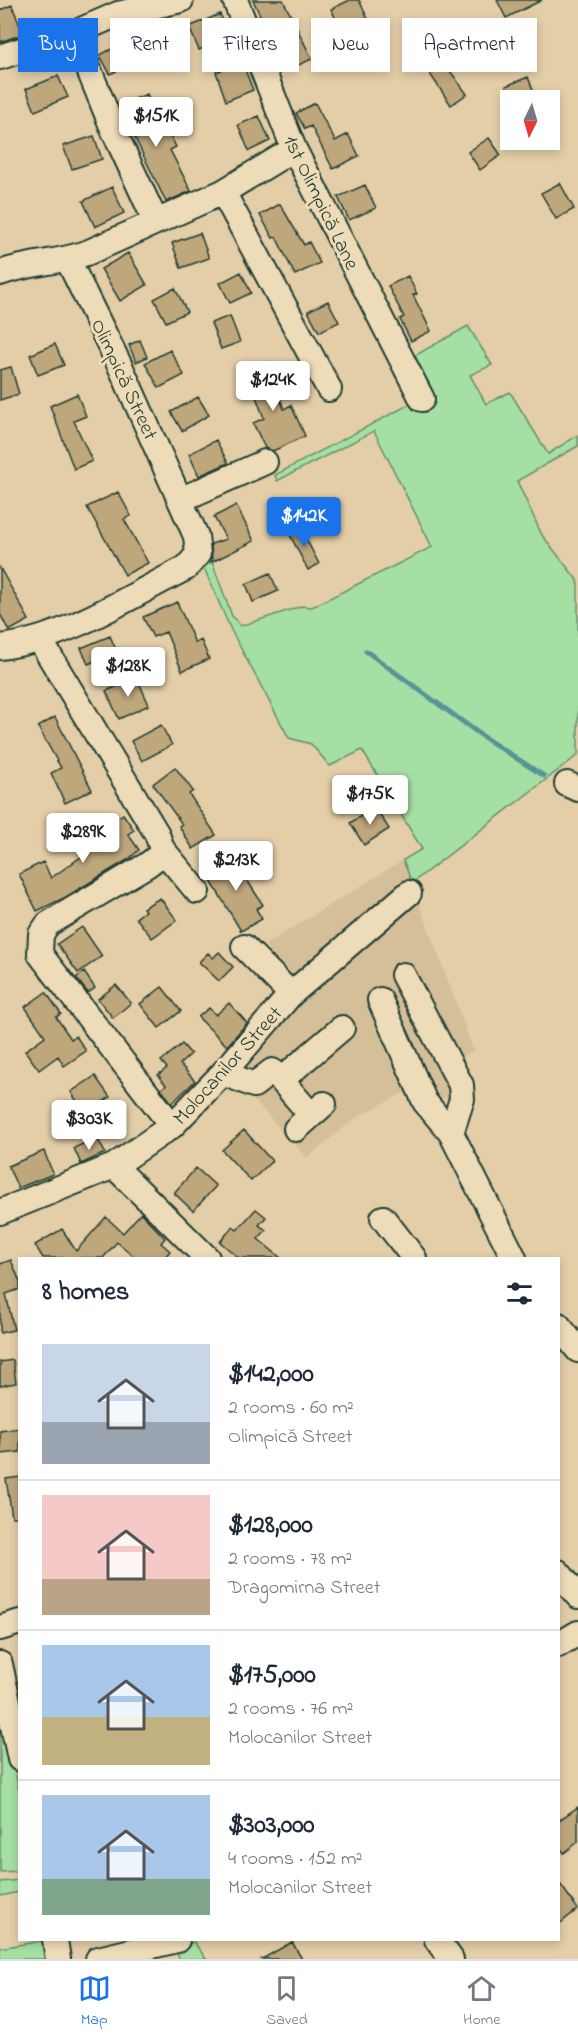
<!DOCTYPE html>
<meta charset="utf-8">
<style>
:root{--surface:#fff;--page:#f6f6f7;--text:#1f2937;--muted:#747a83;--line:#e0e1e3;--accent:#1a73e8}
body{margin:0;font-family:"Indie Flower",sans-serif;background:var(--page);color:var(--text);height:100vh;display:flex;flex-direction:column;font-size:22px;white-space:nowrap}
*{box-sizing:border-box;margin:0}
p{font-size:20px;color:var(--muted)}
.icon{flex:none;width:33px;height:33px;fill:none;stroke:currentColor;stroke-width:2;stroke-linecap:round;stroke-linejoin:round}
.map{position:relative;flex:1;overflow:hidden}
.drawer{position:absolute;left:18px;top:1257px;width:542px;height:684px;display:flex;flex-direction:column;background:var(--surface);border-radius:0px;box-shadow:0 3px 9px #0003}
.drawer>*{flex:none}
.hud{position:absolute;left:18px;top:18px;width:543px;height:54px;display:flex;gap:12px}
.needle{width:39px;rotate:185deg}
.buttons{position:absolute;left:500px;top:90px;display:grid;gap:12px}
.buttons a{display:grid;place-items:center;width:60px;height:60px;border-radius:0px;background:var(--surface);box-shadow:0 3px 9px #0003;font-size:30px}
.price{position:absolute;translate:-50% -51px;padding:0 14px;border-radius:6px;background:#fff;color:#222;font-size:20px;line-height:39px;filter:drop-shadow(0 2px 3px #0008)}
.price::after{content:'';position:absolute;left:50%;top:36px;width:18px;height:14px;margin-left:-9px;background:inherit;clip-path:polygon(0 0,100% 0,50% 100%)}
.price.selected{background:var(--accent);color:#fff}
ul{padding:0;list-style:none}
li{display:flex;align-items:center;gap:18px;height:150px;padding:0 24px}
li+li{border-top:2px solid var(--line)}
li span{display:grid;place-items:center;flex:none;width:168px;height:120px;border-radius:0px;color:#555}
li>.icon{margin-inline-start:auto}
span .icon{width:72px;height:72px;fill:#fffc;stroke-width:1}
li b{font-size:26px}
h2{display:flex;justify-content:space-between;align-items:center;height:72px;padding:0 24px;font-size:26px}
.pill{padding:0 21px;border-radius:0px;background:var(--surface);box-shadow:0 3px 9px #0003;font-size:21px;line-height:54px}
.pill.selected{background:var(--accent);color:#fff}
.tab-bar{display:flex;justify-content:space-around;align-items:center;height:84px;border-top:2px solid var(--line);background:var(--surface);font-size:16px;color:var(--muted)}
.tab-bar a{display:grid;justify-items:center;gap:3px}
.tab-bar .selected{color:var(--accent)}
.map>svg:first-child{display:block}
.built{fill:#d5bf99}
.green{fill:#a5dfa4;stroke:#628e6c;stroke-width:1.5}
.lines{fill:none;stroke-linecap:round;stroke-linejoin:round}
.stream{stroke:#579496;stroke-width:5}
.building{fill:#bfa77c;stroke:#1f3d34;stroke-width:1.5}
.minor-casing{stroke:#1f3d34;stroke-width:28}
.minor{stroke:#eedbb8;stroke-width:24}
.labels{text-anchor:middle;stroke-width:6;stroke-linejoin:round;paint-order:stroke}
.street-label{font-size:21px;fill:#1f3d34;stroke:#eedbb8}
</style>
<div class="map">
<svg width="578" height="1959" viewBox="0 0 578 1959">
<rect width="100%" height="100%" fill="#e4cea8"/>
<filter id="ink" filterUnits="userSpaceOnUse"><feTurbulence type="fractalNoise" baseFrequency=".0167" numOctaves="2"/><feDisplacementMap in="SourceGraphic" scale="12" xChannelSelector="R" yChannelSelector="G"/><feConvolveMatrix kernelMatrix="1 2 1 2 8 2 1 2 1" color-interpolation-filters="sRGB"/></filter>
<g filter="url(#ink)">
<path class="built" d="M403,860l71,191 -18,8 15,26 -40,20 -10,-21 -64,33 -50,41 -67,-73 -7,-18 68,-78 -36,-44z"/>
<path class="green" d="M468,326l24,39 -22,10 16,29 24,-12 38,62 30,-19v11l-61,35 25,54 36,46v174l-166,128 -9,-23 19,-11 -60,-99 -32,16 -19,-22 -22,-6 -58,-108 -28,-64 9,-4 20,54 9,10 61,-20 10,1 120,-60 -58,-116 -97,50 -2,-6 139,-73 -18,-36z
M0,1697l20,99 -1,75 -19,1z
M19,1880v12l-19,4v-14z
M48,1940l4,19h-52v-11z
M194,1942l12,17h-27l-3,-12z"/>
<g class="lines">
<path class="stream" d="M366,651l119,87 59,38"/>
</g>
<path class="building" d="M253,0h30l29,59 -29,13 -11,-24 3,-1z
M350,0h9l9,19 -26,12 -11,-22z
M497,0h45l-36,18z
M12,5l11,29 -23,8v-32z
M220,14l10,22 -31,14 -10,-23z
M123,43l11,20 -24,11 -10,-19z
M242,62l11,28 -27,11 -10,-29z
M445,64l22,30 -16,11 -21,-31z
M58,76l10,21 -33,14 -9,-22z
M528,77l9,23h-25l-6,-14z
M147,94l12,30 4,-2 13,25 -6,3 21,41 -25,11 -32,-66 -11,-32z
M315,103l20,38 13,-7 11,22 -26,13 -22,-43 -6,3 -9,-16z
M259,116l11,25 -21,10 -11,-26z
M94,136l8,23 -30,10 -9,-23z
M489,138l12,17 -21,15 -12,-18z
M560,183l14,26 -18,10 -15,-26z
M365,185l11,23 -27,12 -11,-23z
M112,187l12,26 -29,14 -12,-26z
M280,204l24,41 5,-3 11,21 -25,12 -19,-38 -3,1 -13,-23z
M200,233l9,25 -28,10 -9,-25z
M128,253l19,32 -27,16 -19,-32z
M241,272l10,21 -21,10 -10,-20z
M408,276l9,18 -4,1 18,36 -20,10 -11,-22 4,-2 -16,-31z
M175,288l12,24 -21,10 -12,-23z
M328,301l11,21 -20,10 -11,-21z
M230,316l10,26 -19,7 -10,-26z
M140,340l7,17 -11,5 -7,-17z
M55,344l9,21 -26,10 -8,-20z
M170,350l14,25 -25,13 -14,-25z
M266,362l18,47 7,-4 14,31 -32,15 -8,-3 -12,-25 11,-5 -18,-48z
M11,367l8,27 -19,6v-30z
M77,394l9,22 -12,5 18,40 -18,8 -24,-63z
M198,397l11,18 -27,16 -11,-19z
M216,440l12,23 -29,13 -10,-22z
M118,492l13,24 -7,3 24,44 -23,12 -38,-68z
M236,505l18,36 -42,21 -1,-18 15,-5 -12,-22z
M299,525l20,39 -11,6 -20,-39z
M0,568l29,52 -20,11 -9,-17z
M270,573l8,18 -25,11 -7,-18z
M177,602l18,41 6,-3 8,19 -27,12 -16,-39 -13,5 -10,-20z
M110,636l7,16 -29,12 -7,-16z
M137,678l12,27 -30,14 -13,-28z
M55,717l37,73 -27,13 -14,-30 10,-5 -23,-41z
M161,725l11,20 -30,16 -11,-20z
M175,767l18,24 -4,3 27,41 -23,14 -14,-23 3,-2 -29,-40z
M375,807l14,22 -25,16 -14,-22z
M123,814l11,16 -6,4 11,16 -10,9 -65,39 -27,13 -18,-37 24,-12 8,16 44,-31 -11,-15 19,-13 4,6z
M231,855l32,50 -7,4 6,10 -21,12 -36,-60z
M160,898l17,22 -25,18 -16,-20 9,-7 -2,-3z
M82,927l20,29 -24,17 -21,-29z
M219,952l14,15 -14,14 -20,-19 9,-9 5,5z
M84,972l11,16 -7,5 -12,-15z
M116,985l15,18 -18,15 -15,-19z
M162,987l19,24 -22,17 -19,-24z
M46,992l15,22 -5,3 15,22 5,-3 10,15 -22,15 -6,-10 -19,14 -14,-19 20,-15 -20,-29z
M229,1003l18,20 -20,23 -29,-29 11,-9 7,7z
M182,1044l9,10 -11,10 15,17 -23,22 -11,-14 5,-4 -8,-10 9,-7 -6,-7z
M95,1076l15,21 -25,17 -14,-22z
M244,1130l28,31 -21,20 -29,-31z
M97,1137l8,16 -24,11 -7,-16z
M44,1151l9,23 -35,14 -10,-22z
M196,1168l20,18 -23,25 -19,-18z
M256,1209l10,8 -7,8 7,5 -8,9 23,19h-42l-19,-16 13,-16 4,4z
M141,1213l24,25 -4,5 9,8 -6,7h-28l-19,-16 -14,16h-60l-8,-13 27,-16 14,22 30,-34 17,16z
M11,1260l9,22v7l-14,5 8,36 -14,3v-69z
M13,1360l3,23 -16,3v-24z
M20,1428v24l-19,2 -1,-23z
M20,1477v40h-8l-6,-38z
M578,1807v35l-14,11 -6,-8v-24z
M558,1881l20,28 -20,16z
M292,1942l10,17h-40z"/>
<g class="lines">
<g class="minor-casing">
<path id="minor" d="M235,0l59,149 128,250
M74,33l39,96 43,93
M0,57l74,-24 44,-19 63,-14
M223,192l106,197
M0,273c30,-11 61,-10 89,-21l134,-60 71,-43
M180,500l85,-38
M40,640l117,194 5,15 -3,7 -12,9 -99,59 -7,10 -1,20 132,172
M0,647c64,-7 128,-50 186,-79l12,-14 -2,-18 -75,-168 -53,-108
M567,784l11,5
M162,849l35,42
M244,947l47,47
M403,975l58,110 1,14 -11,34 63,125
M380,1000l45,102 26,31
M223,1073l31,12 18,-14 9,9 61,-52
M281,1080l30,35
M296,1129l28,-25
M114,1166l93,92
M0,1212l114,-46 58,-40 51,-53 68,-79 118,-101
M383,1218l31,40
M558,1325l20,25
M558,1572l20,24
M0,1628l20,-6
M558,1645l20,-12
M0,1664l20,95
M55,1940l3,19
M437,1940l14,19
M98,1959l79,-19"/>
</g>
<use href="#minor" class="minor"/>
</g>
</g>
<g class="labels">
<g class="street-label">
<text transform="translate(322 202) rotate(64)" y="7">1st Olimpică Lane</text>
<text transform="translate(125 379) rotate(65)" y="7">Olimpică Street</text>
<text transform="translate(227 1065) rotate(-48)" y="7">Molocanilor Street</text>
</g>
</g>
</svg>
<div class="buttons">
<a><svg class="needle" viewBox="-14 -14 28 28"><path d="M0-13l5 13h-10z" fill="#e53935"/><path d="M0 13l5-13h-10z" fill="#747a83"/></svg></a>
</div>
<b class="price" style="left:156px;top:148px">$151K</b>
<b class="price" style="left:273px;top:412px">$124K</b>
<b class="price selected" style="left:304px;top:548px">$142K</b>
<b class="price" style="left:128px;top:698px">$128K</b>
<b class="price" style="left:370px;top:826px">$175K</b>
<b class="price" style="left:83px;top:864px">$289K</b>
<b class="price" style="left:236px;top:892px">$213K</b>
<b class="price" style="left:89px;top:1151px">$303K</b>
<div class="hud">
<a class="pill selected">Buy</a>
<a class="pill">Rent</a>
<a class="pill">Filters</a>
<a class="pill">New</a>
<a class="pill">Apartment</a>
</div>
<section class="drawer">
<h2>8 homes<svg class="icon" aria-label="filters" viewBox="0 0 24 24"><path d="M4 7h16M4 17h16"/><circle cx="9" cy="7" r="2"/><circle cx="15" cy="17" r="2"/></svg></h2>
<ul>
<li><span style="background:linear-gradient(#c9d6e8 65%,#9aa5b1 0)"><svg class="icon" aria-label="home" viewBox="0 0 24 24"><path d="M3 11l9-7 9 7M6 9v11h12V9"/></svg></span><div><b>$142,000</b><p>2 rooms · 60 m²</p><p>Olimpică Street</p></div></li>
<li><span style="background:linear-gradient(#f6c9c9 70%,#b9a48a 0)"><svg class="icon" aria-label="home" viewBox="0 0 24 24"><path d="M3 11l9-7 9 7M6 9v11h12V9"/></svg></span><div><b>$128,000</b><p>2 rooms · 78 m²</p><p>Dragomirna Street</p></div></li>
<li><span style="background:linear-gradient(#a9c7e8 60%,#c2b280 0)"><svg class="icon" aria-label="home" viewBox="0 0 24 24"><path d="M3 11l9-7 9 7M6 9v11h12V9"/></svg></span><div><b>$175,000</b><p>2 rooms · 76 m²</p><p>Molocanilor Street</p></div></li>
<li><span style="background:linear-gradient(#a9c7e8 70%,#7fa58c 0)"><svg class="icon" aria-label="home" viewBox="0 0 24 24"><path d="M3 11l9-7 9 7M6 9v11h12V9"/></svg></span><div><b>$303,000</b><p>4 rooms · 152 m²</p><p>Molocanilor Street</p></div></li>
</ul>
</section>
</div>
<nav class="tab-bar">
<a class="selected"><svg class="icon" aria-label="map" viewBox="0 0 24 24"><path d="M3 6l6-2 6 2 6-2v14l-6 2-6-2-6 2zM9 4v14M15 6v14"/></svg>Map</a>
<a><svg class="icon" aria-label="saved" viewBox="0 0 24 24"><path d="M7 4h10v16l-5-4-5 4z"/></svg>Saved</a>
<a><svg class="icon" aria-label="home" viewBox="0 0 24 24"><path d="M3 11l9-7 9 7M6 9v11h12V9"/></svg>Home</a>
</nav>
